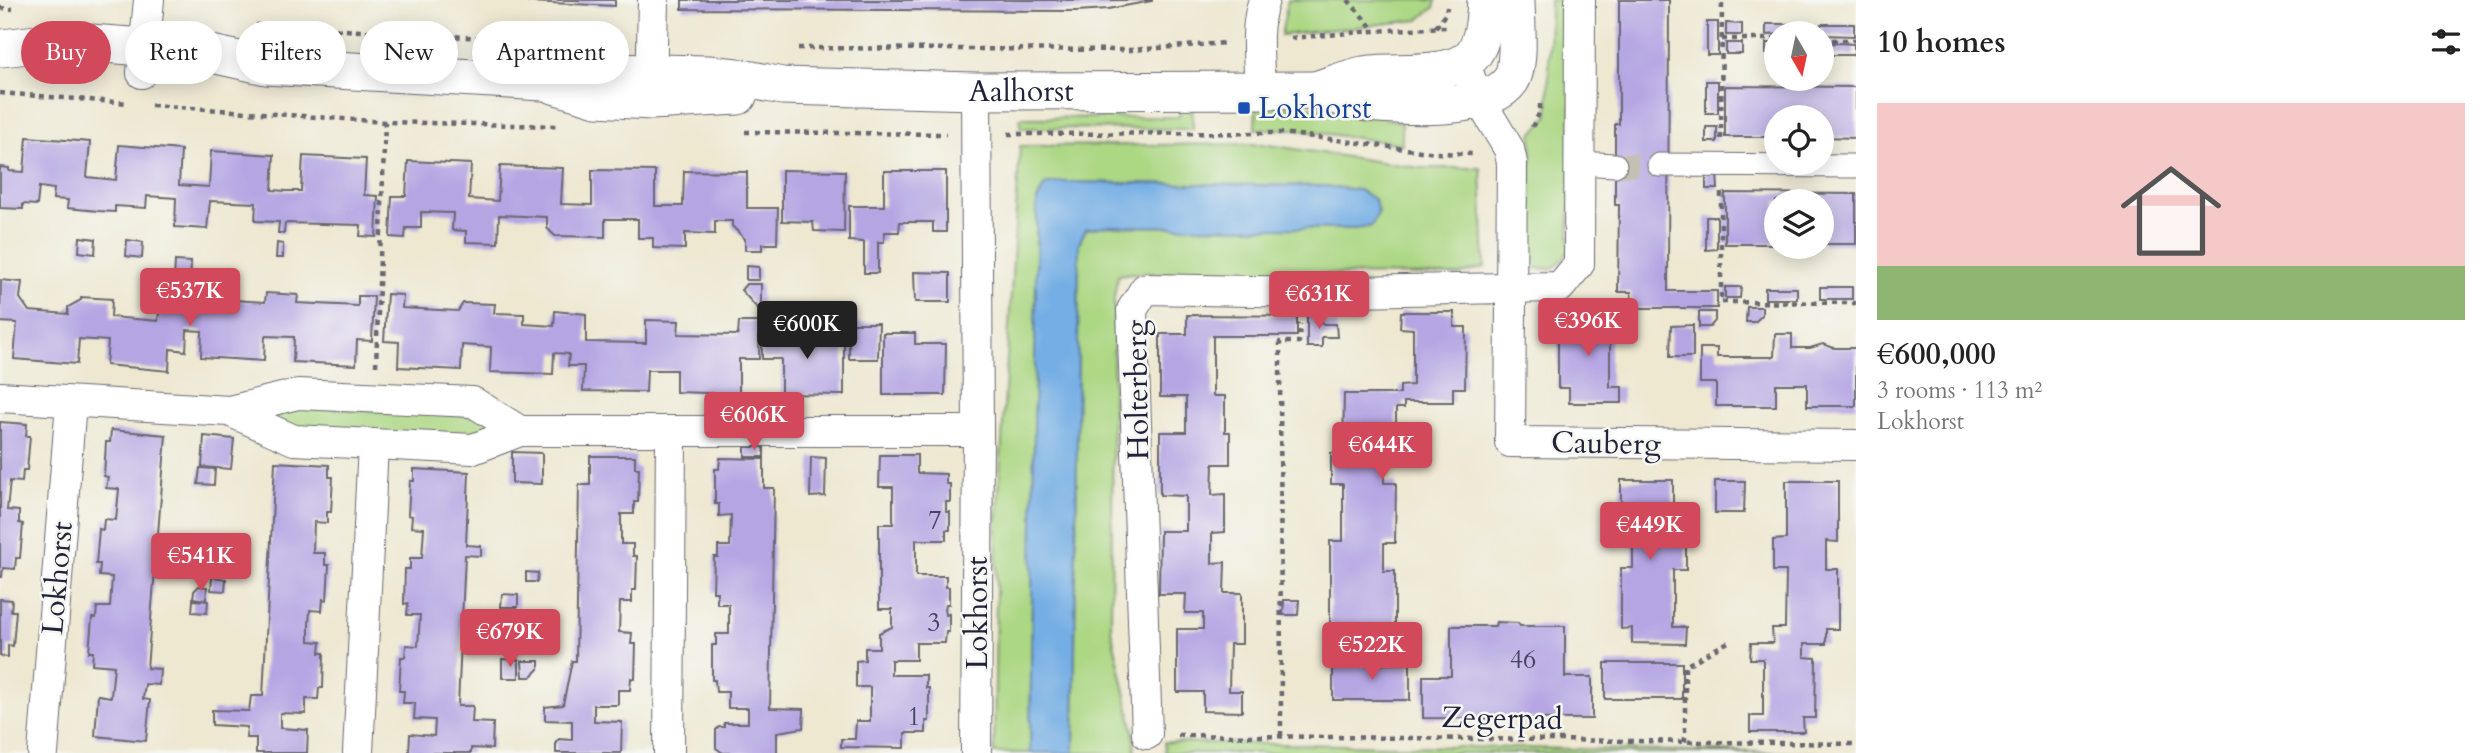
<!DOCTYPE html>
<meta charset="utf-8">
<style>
:root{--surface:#fff;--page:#f2f2f2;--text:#222;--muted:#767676;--line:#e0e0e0;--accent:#d1495b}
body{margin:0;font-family:Cardo,serif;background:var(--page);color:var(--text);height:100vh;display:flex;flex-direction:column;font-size:26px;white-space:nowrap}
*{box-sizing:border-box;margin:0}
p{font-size:23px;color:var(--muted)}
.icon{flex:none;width:38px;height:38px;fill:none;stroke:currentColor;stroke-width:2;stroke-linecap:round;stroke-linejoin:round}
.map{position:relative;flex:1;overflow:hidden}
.sheet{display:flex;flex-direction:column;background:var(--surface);width:630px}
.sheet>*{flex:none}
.top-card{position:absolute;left:21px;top:21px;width:665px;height:63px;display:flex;gap:14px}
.needle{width:46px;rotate:171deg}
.tools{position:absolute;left:1764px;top:21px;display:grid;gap:14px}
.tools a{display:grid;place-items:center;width:70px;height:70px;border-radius:50%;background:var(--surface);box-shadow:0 4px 18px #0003;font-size:35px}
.price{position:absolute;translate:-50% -60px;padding:0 16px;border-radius:7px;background:var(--accent);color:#fff;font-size:23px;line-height:46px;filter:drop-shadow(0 2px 4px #0008)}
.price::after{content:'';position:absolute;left:50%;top:42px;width:21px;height:16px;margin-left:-10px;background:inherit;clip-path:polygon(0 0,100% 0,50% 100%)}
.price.selected{background:#222;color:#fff}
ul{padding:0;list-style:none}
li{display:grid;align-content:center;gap:14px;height:371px;padding:0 21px}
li+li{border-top:2px solid var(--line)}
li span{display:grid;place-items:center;height:217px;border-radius:0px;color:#555}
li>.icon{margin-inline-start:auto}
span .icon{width:126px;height:126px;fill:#fffc;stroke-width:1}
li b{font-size:30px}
h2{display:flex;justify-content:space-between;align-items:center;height:84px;padding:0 21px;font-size:30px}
.pill{padding:0 24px;border-radius:32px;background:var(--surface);box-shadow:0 4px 18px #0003;font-size:24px;line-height:63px}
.pill.selected{background:var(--accent);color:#fff}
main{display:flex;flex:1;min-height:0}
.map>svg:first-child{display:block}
.green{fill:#acd783;stroke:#677c5f;stroke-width:2}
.water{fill:#74aee4;stroke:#4b6890;stroke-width:2}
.building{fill:#b5a5e3}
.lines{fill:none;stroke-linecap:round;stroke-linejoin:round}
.pedestrian-tunnel{stroke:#c5c0b3;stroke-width:23;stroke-dasharray:23 11;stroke-linecap:butt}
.pedestrian-casing{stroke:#696770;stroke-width:25}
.minor-casing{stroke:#696770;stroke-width:32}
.tertiary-casing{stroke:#696770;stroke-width:39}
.path{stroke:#696770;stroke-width:4.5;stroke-dasharray:5 5;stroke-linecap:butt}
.pedestrian{stroke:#fff;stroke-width:23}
.minor{stroke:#fff;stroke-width:30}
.tertiary{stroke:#fff;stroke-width:37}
.transit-dot{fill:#1a4fb4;stroke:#f6f6f2;stroke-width:2.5}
.labels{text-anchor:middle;stroke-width:5;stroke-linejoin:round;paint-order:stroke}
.number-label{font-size:26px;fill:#474365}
.street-label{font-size:30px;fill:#22223b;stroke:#f6f6f2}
.transit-label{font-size:30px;fill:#164399;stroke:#f6f6f2;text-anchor:start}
</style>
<main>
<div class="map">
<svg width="1856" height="753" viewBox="0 0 1856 753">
<rect width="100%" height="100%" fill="#f6f6f2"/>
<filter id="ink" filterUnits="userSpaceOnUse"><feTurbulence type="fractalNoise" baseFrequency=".0143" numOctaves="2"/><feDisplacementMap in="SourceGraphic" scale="14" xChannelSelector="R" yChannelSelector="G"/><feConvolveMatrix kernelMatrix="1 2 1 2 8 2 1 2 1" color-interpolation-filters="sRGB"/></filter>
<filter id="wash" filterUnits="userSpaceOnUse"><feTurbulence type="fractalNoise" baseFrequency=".00686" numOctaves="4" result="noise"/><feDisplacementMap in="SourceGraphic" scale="28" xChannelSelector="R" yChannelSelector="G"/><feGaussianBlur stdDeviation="1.57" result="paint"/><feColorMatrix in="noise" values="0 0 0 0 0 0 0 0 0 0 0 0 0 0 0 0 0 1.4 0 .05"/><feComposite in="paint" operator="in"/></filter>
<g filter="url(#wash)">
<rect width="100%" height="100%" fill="#eee8d1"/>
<path class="green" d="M1288,0h148l-2,8 -16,12 -137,15z
M1550,0h23l-4,250c-12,20 -17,21 -39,17l2,-133 16,-18z
M1180,105h12l1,24 -173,-1v-10l159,-1z
M1256,105l72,3 74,14v22l-112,-15h-35z
M1262,144l158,24h61l4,99 -26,8 -327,-2 -14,2 -4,21 -3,333 22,99 2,25h-61l5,-510 7,-14 22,-3 249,3 18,-29 -16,-10 -35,-4 -260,-4 -19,3 -8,15 -7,553h-36l3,-231 23,-376z
M273,405l219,12 -1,22 -220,-9z
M1164,742l655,11h-654z"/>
<path class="water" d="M1064,182l260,4 35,4 16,10 3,13 -6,13 -15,3 -249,-3 -22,3 -7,14 -5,510h-44l7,-553 8,-15z"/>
<g id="blocks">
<path class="building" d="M529,0h86v6l-86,-4z
M682,0h470v1l-44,8 -32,2 -394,-2z
M1619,0h50l-1,291h49v17h-84l-2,-16h-13l1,-87h-4v-81h4z
M1707,22h11v33h-11z
M1726,23l16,1v11h-16z
M1766,24h32v9l-32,2z
M1821,24h33v12l-32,-1z
M1726,43h16v11h-16z
M1766,43h10v11h-10z
M1838,43l16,1v11h-32v-11z
M1706,81h12v32h-12z
M1725,86l131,1v51l-34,-1v-20h-46v20h-51z
M1706,127h11v15h-11z
M27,137l63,5 -3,35 29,3 3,-35 62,5 -2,35 30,2 2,-36 63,4 -2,35 15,1h14l2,-35 63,3 -2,36 14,1 -2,41 -16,-1 1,-11 -76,-2 -1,10h-6l1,-11 -24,-1 1,-18 -46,-2 -3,28 -32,-2 1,-29 -29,-2 -1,12 -31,-2v6l-16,-1 -32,-3 1,-8 -15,-1 1,-10 -15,-2 -2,18 -14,-1v5l-23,-1v-41l9,1v3l15,1z
M408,161l63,3 -2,35 29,2 2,-35 63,2 -2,36 31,1v-35l63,1v35h28l1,-35 63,1v36h31l-1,36h-15v6h-17v-11l-13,-13v-5h-17v13l-30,-1v16l-32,-1v-10h-15v-19h-33v18l-50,-1 -8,-8v-11l-48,-2 -1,28 -32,-1v-11l-14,-1 1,-17 -32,-1v16h-15l-1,10 -15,-1 2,-41h14z
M782,170l63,1 -1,61 -30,-1 -1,-9 -31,-1z
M884,171h62v61h-13v-10h-33l-1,10h-14l-1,10h-6v31h-14v-31l-15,-1v-35h35z
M1706,173h11l1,16h-12z
M1725,193l131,1v50h-34v-43h-46v43h-51z
M1706,217h11v32l-11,1z
M80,237l16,2 -1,15 -16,-2z
M127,240l16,2 -1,16 -16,-2z
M277,243l6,1v14h-7z
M175,261l16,1 -1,27 16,2 -1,7 60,4 1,-9 32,2 -1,8 61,3v-10h16l-2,45 -15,-1 -1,25 -63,-3 1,-25 -29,-1 -1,25 -63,-4 1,-26 -15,-1 -1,21 -16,-2 -1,22 -63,-6 2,-24 -29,-2 -2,25 -63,-5 3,-36 -17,-1 1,-42 21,2 -2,16 9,13 39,3v-7l13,-7v-3l31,2 -1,18 47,4 1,-8 14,-16z
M746,266l13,1v13h-13z
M914,272l36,1v29h-35z
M746,284h15v21l-4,3 -16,-18z
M1725,287h16l-1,11h-15z
M1820,287h32v12h-32z
M1765,288h32v11h-32z
M387,294l16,1 -1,13 56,3 5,-8 32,1 -1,9 30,1v10l30,2 1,-15 31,3v28l60,1v-23l33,1 -1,13 60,1 1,-13h21l-1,37h-20v35l-63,-2v-22h-29l-1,22 -63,-1 1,-25h-16l1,-12 -15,-1 -1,21 -63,-2 1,-25 -29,-2 -1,25 -63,-3 1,-25 -15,-1z
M1747,307h15v8l-7,7h-9z
M1401,312h53v15h12l-1,61h-12v14h-49v6h-8v47h-12v28h12l-1,60h-11v28h11v60h-12v15h-53v-105h13v-57h-12v-31h12l1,-59h56v-8l13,-1v-56l-13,-1z
M1699,312h16v9l-5,6h-11z
M1569,313h54v17l-13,-1v58h12v16h-53v-15h-11v-60h11z
M1307,314h15v10h14l1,13h-15v10h-15z
M1187,315l110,1v20h-84v60h12v36h5v32h-17l-1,31 13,-1v38l-13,1v30l13,-1 -1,31h18v51h-12l-1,47h13v21l-39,-1v-19h-26v-63h26v-16h-18l1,-19h-27l1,-63h26v-35l-26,-1v-63h26v-35h-26v-63h27z
M762,323h20v10h5l3,4v6h23v-10h31v62l-63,-1v-35h-19z
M849,323h30l-1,36h-29z
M1693,325v32h-23l1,-31z
M883,333h32v11h31l-1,51h-62z
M1775,334h17v14h18l13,-4 11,4h22v58h-49v-22h-31v22h-60v-23h-16v-35h17v9h57z
M0,422l27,2 -1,12h4l-3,34h-4l-1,12 -12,-1 -3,29 12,1v12l4,1 -3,34h-4l-1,11 -12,-1 -1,9h-2z
M111,430l55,5 -19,233 13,1 -1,16 -14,-1 -2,15 7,1 -4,41 -51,-5 3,-41 13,2 3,-31 -22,-2 1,-12h-4l3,-34h4l1,-11h13l2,-30 -13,-1 1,-12h-4l3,-35 4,1 1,-11 12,1 3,-31 -13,-1 2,-11 -4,-1 2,-34h4z
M204,436l30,3 -3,30 -29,-2z
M745,447h19v10h-19z
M512,452l30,1v31l-30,-1z
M880,455h37v18l29,1v10h4v18h-4v10h4v18h-4v10h-30v36h30v11h3v17h-3l-1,6 1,5 3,-1v18h-3l-1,11h-29v17h-25v15h35v13h3v33h-3v12h-21v15l-64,-1v-8h14l1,-18h14v-34h-14v-26l9,-1v-12h14v-15l13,-6v-18h-13v-85h14v-37h-14z
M590,456h45v12h4l-1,34h-4v12h-13v30h12v12h4l-1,34h-4v12h-12l-1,30 13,1 -1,11h5l-1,35 -4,-1 -1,12h-12v15h-24v16l28,1 -1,31h-65v-11l3,-3 13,1v-19l-27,-1v-13l18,-2 9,-44h4l3,-176h11z
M811,457l15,1 -1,38 -15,1z
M720,458l44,1v29h10l-4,220 34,1 -1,19 -26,4v21h-54l-7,-5v-18l3,-3h5v-4h24v-15h-20v-16h-12l-1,-12h-3v-35h4v-11h13v-30h-12v-12h-4l1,-35h4v-11h12l1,-31 -12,1v-12h-4v-35h4z
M275,462l54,3v12h4l-2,35h-4v11l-13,-1 -1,31h12v12h4l-2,35 -4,-1 -1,12 -12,-1 -1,15v16l12,1 -1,11h4l-1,35h-4l-1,11h-12v15l-26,-1v15l28,2 -1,23h-51v-15h-10l1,-11 -35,-2v-15l37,1 2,-15h12z
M200,468l15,1 -1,16 -16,-1z
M414,469l55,3 -3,73 15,1v10l-16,-1 -7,151h15l-1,16 21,1 -1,26 -21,-1v5h-62l1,-19 24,2 1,-16 -21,-1 1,-16h-12l1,-12h-5l2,-34h4l1,-12 12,1 2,-31h-13l1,-12 -4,1 1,-35h5v-11h12l2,-30 -13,-1 1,-11 -4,-1 2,-34h4z
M1621,480h52v59h13v31h-13v57h13l-1,17 -53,-1v-15l-11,1v-61h12v-27l-12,-1z
M1715,481h30l-1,32h-29z
M1786,481h52v61l-12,-1v28h12v60h-12v15h-22v13l12,1 -1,60h-12l1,14h-54v-16h13v-57h-13l1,-16h22l-1,-15h13l1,-57h-13v-31l13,-1z
M526,572l12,1 -1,9h-11z
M212,577l14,2 -1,12 -14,-1z
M199,586l8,1 -1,13 -13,-2 1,-7z
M502,594l16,1v12h-17z
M0,599l12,1 -1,11h5l-3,35 -5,-1v12l-8,-1z
M193,600l15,1 -1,12 -15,-1z
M1284,600h15l-1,15h-15z
M1496,622l22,1 2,3h45v51h27v42l-169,-1v-42h28v-50h44z
M502,659l17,1v18h-17z
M522,661h17v8l-8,8h-8z
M1605,663h77v36h-77z
M1333,664h77v36h-77z"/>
</g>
</g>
<g filter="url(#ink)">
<use href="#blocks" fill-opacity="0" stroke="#696770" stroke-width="2"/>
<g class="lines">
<path class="pedestrian-tunnel" d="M1615,165h44"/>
<g class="pedestrian-casing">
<path id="pedestrian" d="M1579,163l36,2
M1659,165l197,1"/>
</g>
<g class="minor-casing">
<path id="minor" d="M1463,61l16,38 30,50 3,14 -2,279 346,3
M142,73l7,-73
M1260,90c-1,-28 -6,-63 4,-90
M976,91l2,340 -2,322
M651,94l2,-94
M0,397l229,14 69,-17 175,8 47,29
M229,411l65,29 179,9 47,-18h458
M1147,734l-15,-424 13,-21 156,3 259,-5 19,-23 1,-264
M43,753l28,-350
M358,753l15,-309
M669,753l2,-322"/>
</g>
<g class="tertiary-casing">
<g id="tertiary">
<path id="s1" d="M2,48l61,-7 135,10 68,15 277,16 57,-10 108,2 29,3 45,9 194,5 339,-1c17,4 35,11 53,13 34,3 121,10 143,-23 10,-16 5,-61 5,-80"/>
<path d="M554,85l43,13 54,3 87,-5"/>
<path d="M1316,90c16,-5 32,-12 47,-15 30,-6 91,5 111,-22 10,-15 11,-36 12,-53"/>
</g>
</g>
<path class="path" d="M1348,0l26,30
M0,8l13,1
M256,25l299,17
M1436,27l10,-14 1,-6
M1291,38l83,-7 72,-4
M1722,39h54
M1822,40h34
M798,48l333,2 95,-7
M0,93l128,10
M151,105l234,17 173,4
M1532,127l8,-15v-10
M745,132l201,2
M1008,134l275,-1 153,20 38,1
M1721,139l1,-139
M1721,193v109l135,1
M376,366l9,-244
M1178,735l678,9
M1281,736l-1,-394h19l1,-18
M1685,742v-76l45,-25"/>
<use href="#pedestrian" class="pedestrian"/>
<use href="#minor" class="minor"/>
<use href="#tertiary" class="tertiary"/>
</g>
</g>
<rect class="transit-dot" x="1237" y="101" width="14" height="14" rx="3.5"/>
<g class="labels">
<g class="number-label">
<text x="935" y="529">7</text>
<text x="934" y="631">3</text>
<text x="1523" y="668">46</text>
<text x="914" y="725">1</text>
</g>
<g class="street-label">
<text dy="10" stroke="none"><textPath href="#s1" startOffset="1024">Aalhorst</textPath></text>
<text transform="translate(1137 390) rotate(-91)" y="10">Holterberg</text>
<text transform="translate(1606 443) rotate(1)" y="10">Cauberg</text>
<text transform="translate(57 578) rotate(-85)" y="10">Lokhorst</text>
<text transform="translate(977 613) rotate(-90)" y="10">Lokhorst</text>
<text transform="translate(1502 718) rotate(1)" y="10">Zegerpad</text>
</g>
<g class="transit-label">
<text x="1258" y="118">Lokhorst</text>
</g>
</g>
</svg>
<div class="tools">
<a><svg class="needle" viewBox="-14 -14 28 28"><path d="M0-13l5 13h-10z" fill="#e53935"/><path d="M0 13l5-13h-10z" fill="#767676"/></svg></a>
<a><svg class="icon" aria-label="locate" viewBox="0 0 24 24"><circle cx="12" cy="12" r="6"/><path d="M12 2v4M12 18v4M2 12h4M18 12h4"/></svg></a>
<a><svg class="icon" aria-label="layers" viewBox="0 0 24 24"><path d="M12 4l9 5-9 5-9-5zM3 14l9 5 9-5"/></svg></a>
</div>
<b class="price" style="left:190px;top:328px">€537K</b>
<b class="price" style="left:1319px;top:331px">€631K</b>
<b class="price" style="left:1588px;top:358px">€396K</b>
<b class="price selected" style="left:807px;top:361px">€600K</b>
<b class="price" style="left:754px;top:452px">€606K</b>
<b class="price" style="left:1382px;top:482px">€644K</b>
<b class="price" style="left:1650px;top:562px">€449K</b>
<b class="price" style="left:201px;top:593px">€541K</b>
<b class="price" style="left:510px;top:669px">€679K</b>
<b class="price" style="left:1372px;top:682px">€522K</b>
<div class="top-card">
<a class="pill selected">Buy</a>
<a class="pill">Rent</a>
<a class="pill">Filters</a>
<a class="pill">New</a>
<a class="pill">Apartment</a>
</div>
</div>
<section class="sheet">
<h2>10 homes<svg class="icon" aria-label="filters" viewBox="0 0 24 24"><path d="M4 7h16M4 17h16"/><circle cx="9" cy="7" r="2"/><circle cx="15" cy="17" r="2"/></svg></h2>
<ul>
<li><span style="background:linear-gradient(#f6c9c9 75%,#8fb573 0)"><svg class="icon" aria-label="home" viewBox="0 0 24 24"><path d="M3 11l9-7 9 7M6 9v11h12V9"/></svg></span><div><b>€600,000</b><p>3 rooms · 113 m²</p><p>Lokhorst</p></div></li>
</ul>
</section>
</main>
